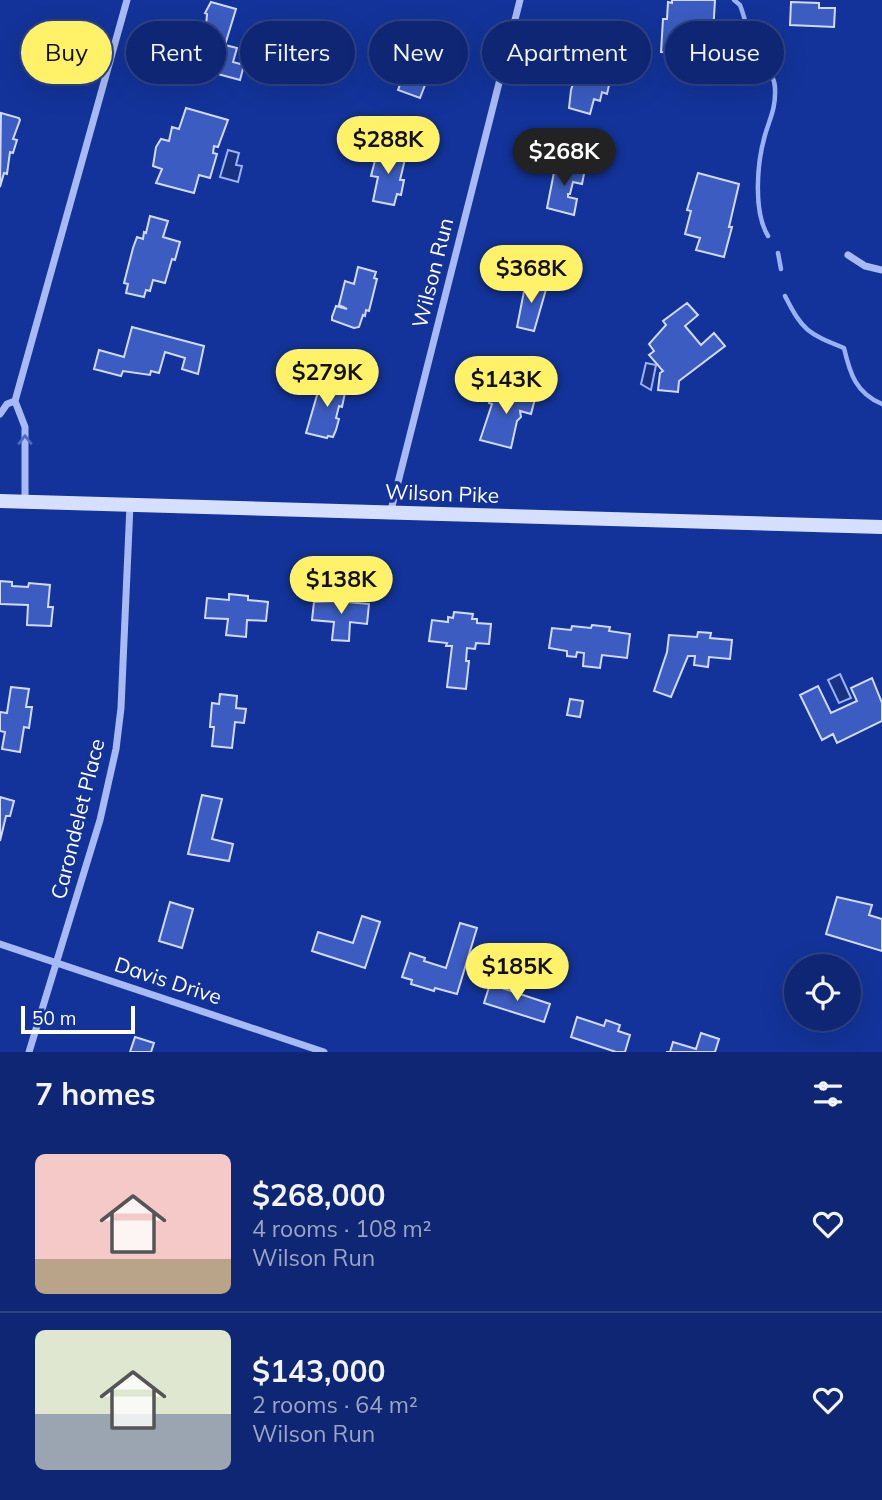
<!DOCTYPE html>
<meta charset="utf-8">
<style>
:root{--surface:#0e2674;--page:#1c327c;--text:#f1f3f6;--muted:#9ba5c5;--line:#2e4386;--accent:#fff269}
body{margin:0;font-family:Mulish,sans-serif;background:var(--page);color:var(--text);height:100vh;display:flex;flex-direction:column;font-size:26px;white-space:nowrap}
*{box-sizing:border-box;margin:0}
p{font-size:23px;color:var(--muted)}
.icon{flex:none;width:38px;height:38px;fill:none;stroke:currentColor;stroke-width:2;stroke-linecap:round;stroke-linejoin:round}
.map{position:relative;height:1052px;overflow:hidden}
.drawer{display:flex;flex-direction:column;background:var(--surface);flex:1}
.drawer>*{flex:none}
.banner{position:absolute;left:21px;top:21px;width:840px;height:63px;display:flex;gap:14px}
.fabs{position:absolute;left:784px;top:954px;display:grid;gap:14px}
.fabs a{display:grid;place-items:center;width:77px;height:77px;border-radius:50%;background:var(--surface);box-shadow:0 7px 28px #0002,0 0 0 2px var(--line);font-size:35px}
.scale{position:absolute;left:21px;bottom:18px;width:114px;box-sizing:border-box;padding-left:7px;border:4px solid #fff;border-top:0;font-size:19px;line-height:24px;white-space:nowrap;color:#fff;-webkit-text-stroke:5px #13339a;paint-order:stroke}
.price{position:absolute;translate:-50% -60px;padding:0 16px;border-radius:24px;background:var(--accent);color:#111;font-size:23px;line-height:46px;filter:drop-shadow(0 2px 4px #0008)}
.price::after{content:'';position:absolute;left:50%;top:42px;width:21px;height:16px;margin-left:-10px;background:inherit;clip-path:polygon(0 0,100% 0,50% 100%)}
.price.active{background:#222;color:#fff}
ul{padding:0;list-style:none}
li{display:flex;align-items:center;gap:21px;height:175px;padding:0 35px}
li+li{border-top:2px solid var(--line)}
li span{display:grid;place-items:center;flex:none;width:196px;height:140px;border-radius:10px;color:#555}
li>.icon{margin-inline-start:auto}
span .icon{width:84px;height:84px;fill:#fffc;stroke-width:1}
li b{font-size:30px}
h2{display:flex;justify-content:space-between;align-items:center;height:84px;padding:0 35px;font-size:30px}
.chip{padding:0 24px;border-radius:32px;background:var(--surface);box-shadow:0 7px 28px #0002,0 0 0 2px var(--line);font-size:24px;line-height:63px}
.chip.active{background:var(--accent);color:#111}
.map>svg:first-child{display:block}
.water{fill:#193181;stroke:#99b1f6;stroke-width:2}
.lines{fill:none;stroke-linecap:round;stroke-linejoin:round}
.stream{stroke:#99b1f6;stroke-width:4.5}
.building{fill:#3c5cc1;stroke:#cfdafd;stroke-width:2}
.street{stroke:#a7baf3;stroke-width:7}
.secondary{stroke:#d6dffd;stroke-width:14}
.oneway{stroke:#4e69be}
.labels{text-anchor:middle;stroke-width:7;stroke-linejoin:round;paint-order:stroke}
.street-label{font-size:21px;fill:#fff;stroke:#13339a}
</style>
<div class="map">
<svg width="882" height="1052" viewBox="0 0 882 1052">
<rect width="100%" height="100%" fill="#13339a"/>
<path class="water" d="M228,150l11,3 -3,12 6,1 -4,16 -18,-5z
M646,363l10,2 -5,25 -10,-6z
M840,674l11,24 -12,5 -11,-23z"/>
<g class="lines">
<path class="stream" d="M734,0l6,5c6,15 10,39 18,51 6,10 17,19 17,32 1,20 -5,30 -10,47 -8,28 -12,76 3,101
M778,253l3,16
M785,296c18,35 22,37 59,52 6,26 12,45 38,56"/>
</g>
<path class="building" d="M672,0h43l-3,50 -12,-1 1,-26 -15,-1 -1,18 -7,-1v14l-17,-1 2,-33h4l1,-17 4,1z
M211,2l25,7 -11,36 12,3 -4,14 11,3 -4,15 -52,-14 3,-8 -8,-3 5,-20 4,1 4,-13 10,3 1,-12 -2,-1z
M791,2l28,1v5h16l-1,19 -44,-2z
M414,48l17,6 -6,16 5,2 -10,26 -22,-8z
M582,56l27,7 -2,17 3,1 -3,13 -5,-2 -2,9 -6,-2 -4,15 -21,-6 2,-18z
M186,108l42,12 -10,27 -4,-1 -1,7 4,1 -7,24 -11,-3 -5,18 -38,-10 6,-14 -9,-3 3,-19 5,-8 8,2 3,-14 7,2z
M1,113l18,5 1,2 -7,19 4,1 -4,13 -3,-1 -3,22 -3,-1 -4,14z
M378,149l28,6 -6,25h4l-3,15 -4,-1 -3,11 -21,-4 5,-24 -7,-1z
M556,162l29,7 -3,15 -9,-2 -3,12h-2v3l9,2 -3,16 -27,-7z
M698,173l41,11 -10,43h3l-8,30 -28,-7 4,-12 -15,-4 6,-23 -4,-1z
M150,216l18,5 -5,16 17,5 -5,18 -3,-1 -7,24 -12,-3 -3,11 -4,-1 -2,7 -18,-4 2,-9 -4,-1 9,-35 4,-11 6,2 1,-7 2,1z
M358,267l18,5 -2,6 3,1 -8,32 -3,-1 -1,6 -2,-1 -4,12 -5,1 -22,-8v-3l4,-11 11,3 -8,-4 6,-24 9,3z
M526,281l21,5 -13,45 -17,-4z
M687,303l11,12 -13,11 16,19 13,-12 11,13 -46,35 -1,11 -20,-2 2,-17 3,-2 -14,-16 5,-4 -5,-7 17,-19 -3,-4z
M132,327l72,19 -6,28 -16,-5 3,-11 -20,-6 -6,21 -8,-2 -1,4 -27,-4 -2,5 -27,-7 5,-19 25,7z
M322,378l19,4 -1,5 6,1 -4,19 -3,-1 -3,12 3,1 -3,11 -3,7 -5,-1 -1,2 -21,-5z
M493,388l23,6 1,-4 19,5 -5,19 -11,-3 1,6 -4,4 -6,27 -31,-8 12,-36 -3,-1z
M0,581l12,1v4l16,1 1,-4 21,2 -2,22h5l-2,19 -24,-1 1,-20 -28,-1z
M229,594l19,2v4l20,2 -2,19 -19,-1 -1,17 -20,-2 2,-16 -23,-1 2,-20 22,2z
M337,598l10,1v3l22,2 -2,20 -17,-2 -1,19 -17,-1 2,-18 -22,-2 2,-18 23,-1z
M454,612l19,2 -1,5h5v4l14,1 -2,20 -13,-1 -1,6 -8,-1 -1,13h3l-3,28 -19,-2 5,-41h-6l1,-3 -18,-2 3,-21 16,2v-5l5,1z
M592,625l18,2 -1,4 21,3 -3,24 -25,-3 -2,13 -17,-2 1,-13 -7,-1 -1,5 -9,-1v-5l-18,-3 3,-20 19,2 1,-4 19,2z
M698,632l13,1 -1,5 22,2 -2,19 -21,-2 -1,10 -14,-2 1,-9h-7l-17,41 -17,-6 13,-39 2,-17 28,2z
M872,678l10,25v18l-45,22 -4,-9 -11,6 -22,-45 18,-9 13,27 26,-12 -6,-13z
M11,687l18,2 -3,18h6l-3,21 -5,-1 -4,25 -18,-3 3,-17 -5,-1v-19l7,1z
M220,694l17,2 -1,12 10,1 -2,14 -9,-1 -3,26 -20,-2 2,-19h-4l2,-24 7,1z
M570,699l13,2 -3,16 -13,-2z
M202,795l20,4 -10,40 21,5 -4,17 -41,-7z
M0,797l14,4 -4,15h-4l-6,25z
M837,897l35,8 -3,10 13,4v32l-56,-17z
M170,902l23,7 -11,39 -23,-7z
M362,916l18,6 -15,46 -53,-17 6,-19 35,11z
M460,923l17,5 -20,66 -22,-6 -1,3 -23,-7 1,-4 -10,-3 8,-24 15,5 -1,3 22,7z
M490,984l60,20 -6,18 -60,-19z
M577,1017l27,9 2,-6 14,5 -2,6 12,4 -5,17h-9l-45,-15z
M701,1033l18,6 -4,13h-49h4l3,-10 23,7z
M135,1037l19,6 -3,9h-21z"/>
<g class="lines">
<path class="street" d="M848,255l17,11 17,4
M15,401l112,-401
M0,414l7,-10 8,-3 10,26v75
M390,514l130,-514
M0,944l324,108
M29,1052l71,-232 16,-71 5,-41 9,-203"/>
<path class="secondary" d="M0,501l882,26"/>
</g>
<defs><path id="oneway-chevron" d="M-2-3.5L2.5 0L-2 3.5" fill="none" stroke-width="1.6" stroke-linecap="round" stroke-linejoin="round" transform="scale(1.75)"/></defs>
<use class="oneway" href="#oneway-chevron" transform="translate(25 440) rotate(-90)"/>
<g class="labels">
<g class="street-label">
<text transform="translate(433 273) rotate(-76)" y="7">Wilson Run</text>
<text transform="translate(442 494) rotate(2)" y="7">Wilson Pike</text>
<text transform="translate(78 819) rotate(-76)" y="7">Carondelet Place</text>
<text transform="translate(168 981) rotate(18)" y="7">Davis Drive</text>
</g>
</g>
</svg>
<div class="fabs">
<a><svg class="icon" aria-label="locate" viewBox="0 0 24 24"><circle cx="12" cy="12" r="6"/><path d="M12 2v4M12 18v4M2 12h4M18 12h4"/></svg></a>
</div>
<div class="scale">50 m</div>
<b class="price" style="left:388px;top:176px">$288K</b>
<b class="price active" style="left:564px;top:188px">$268K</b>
<b class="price" style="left:531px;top:305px">$368K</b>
<b class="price" style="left:327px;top:409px">$279K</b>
<b class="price" style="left:506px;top:416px">$143K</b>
<b class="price" style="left:341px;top:616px">$138K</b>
<b class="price" style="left:517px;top:1003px">$185K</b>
<div class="banner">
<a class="chip active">Buy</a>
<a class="chip">Rent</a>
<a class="chip">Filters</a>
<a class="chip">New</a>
<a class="chip">Apartment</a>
<a class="chip">House</a>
</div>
</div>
<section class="drawer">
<h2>7 homes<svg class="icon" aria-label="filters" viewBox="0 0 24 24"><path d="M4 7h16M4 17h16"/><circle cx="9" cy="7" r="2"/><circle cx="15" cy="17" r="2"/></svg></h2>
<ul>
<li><span style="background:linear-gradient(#f6c9c9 75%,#b9a48a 0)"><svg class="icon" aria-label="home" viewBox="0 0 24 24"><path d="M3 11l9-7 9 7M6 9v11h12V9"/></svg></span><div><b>$268,000</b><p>4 rooms · 108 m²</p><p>Wilson Run</p></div><svg class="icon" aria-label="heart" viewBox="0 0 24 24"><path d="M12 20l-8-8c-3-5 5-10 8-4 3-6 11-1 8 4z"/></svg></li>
<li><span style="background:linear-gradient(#dfe7d0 60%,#9aa5b1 0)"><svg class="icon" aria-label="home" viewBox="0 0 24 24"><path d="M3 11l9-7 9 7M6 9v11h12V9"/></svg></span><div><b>$143,000</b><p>2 rooms · 64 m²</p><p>Wilson Run</p></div><svg class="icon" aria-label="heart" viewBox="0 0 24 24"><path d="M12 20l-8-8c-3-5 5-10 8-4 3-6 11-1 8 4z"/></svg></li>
</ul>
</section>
